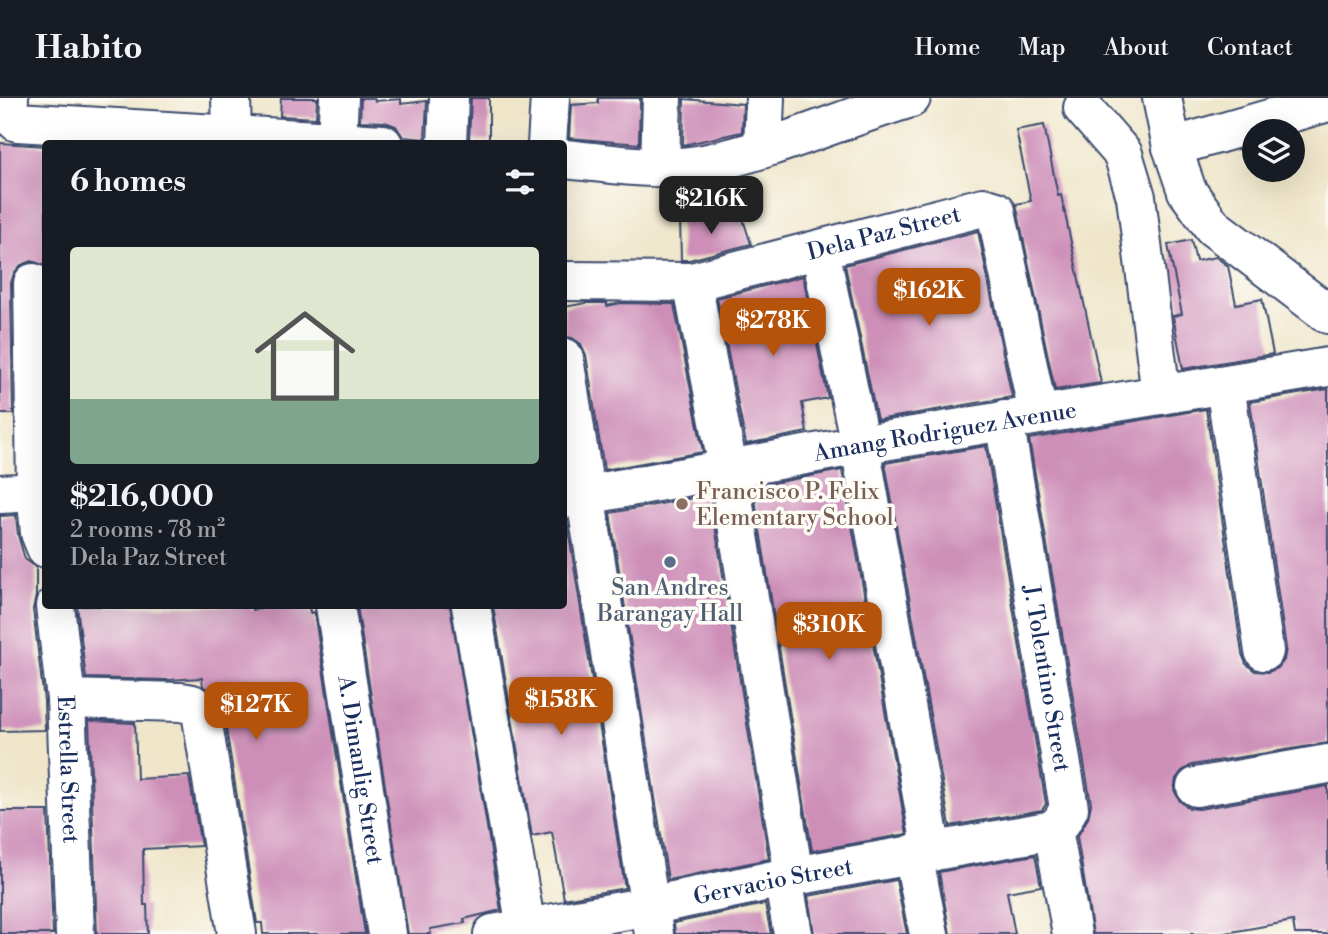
<!DOCTYPE html>
<meta charset="utf-8">
<style>
:root{--surface:#171b24;--page:#242831;--text:#f1f3f6;--muted:#9ea1a6;--line:#363941;--accent:#b45309}
body{margin:0;font-family:"Libre Bodoni",serif;background:var(--page);color:var(--text);height:100vh;display:flex;flex-direction:column;font-size:26px;white-space:nowrap}
*{box-sizing:border-box;margin:0}
p{font-size:23px;color:var(--muted)}
.icon{flex:none;width:38px;height:38px;fill:none;stroke:currentColor;stroke-width:2;stroke-linecap:round;stroke-linejoin:round}
.map{position:relative;flex:1;overflow:hidden}
.details{position:absolute;left:42px;top:42px;width:525px;height:469px;display:flex;flex-direction:column;background:var(--surface);border-radius:7px;box-shadow:0 7px 28px #0002}
.details>*{flex:none}
.controls{position:absolute;left:1242px;top:21px;display:grid;gap:14px}
.controls a{display:grid;place-items:center;width:63px;height:63px;border-radius:50%;background:var(--surface);box-shadow:0 7px 28px #0002;font-size:35px}
.price{position:absolute;translate:-50% -60px;padding:0 16px;border-radius:14px;background:var(--accent);color:#fff;font-size:23px;line-height:46px;filter:drop-shadow(0 2px 4px #0008)}
.price::after{content:'';position:absolute;left:50%;top:42px;width:21px;height:16px;margin-left:-10px;background:inherit;clip-path:polygon(0 0,100% 0,50% 100%)}
.price.active{background:#222;color:#fff}
ul{padding:0;list-style:none}
li{display:grid;align-content:center;gap:14px;height:371px;padding:0 28px}
li+li{border-top:2px solid var(--line)}
li span{display:grid;place-items:center;height:217px;border-radius:7px;color:#555}
li>.icon{margin-inline-start:auto}
span .icon{width:126px;height:126px;fill:#fffc;stroke-width:1}
li b{font-size:30px}
h2{display:flex;justify-content:space-between;align-items:center;height:84px;padding:0 28px;font-size:30px}
header{display:flex;align-items:center;gap:42px;box-sizing:border-box;height:98px;padding:0 35px;background:var(--surface);border-bottom:2px solid var(--line)}
header strong{font-size:33px}
nav{display:flex;gap:38px;margin-inline-start:auto;font-size:24px}
.map>svg:first-child{display:block}
.building{fill:#cd8eb8}
.lines{fill:none;stroke-linecap:round;stroke-linejoin:round}
.minor-casing{stroke:#3b4a6e;stroke-width:42}
.minor{stroke:#fff;stroke-width:38}
.education-dot{fill:#8d6e63;stroke:#fdfcf7;stroke-width:2.5}
.service-dot{fill:#5c6f8a;stroke:#fdfcf7;stroke-width:2.5}
.labels{text-anchor:middle;stroke-width:7;stroke-linejoin:round;paint-order:stroke}
.street-label{font-size:23px;fill:#1b2f5e;stroke:#fdfcf7}
.education-label{font-size:23px;fill:#785e54;stroke:#fdfcf7;text-anchor:start}
.service-label{font-size:23px;fill:#4e5e75;stroke:#fdfcf7}
</style>
<header>
<strong>Habito</strong>
<nav><a>Home</a><a>Map</a><a>About</a><a>Contact</a></nav>
</header>
<div class="map">
<svg width="1328" height="836" viewBox="0 0 1328 836">
<rect width="100%" height="100%" fill="#fdfcf7"/>
<filter id="ink" filterUnits="userSpaceOnUse"><feTurbulence type="fractalNoise" baseFrequency=".0143" numOctaves="2"/><feDisplacementMap in="SourceGraphic" scale="14" xChannelSelector="R" yChannelSelector="G"/><feConvolveMatrix kernelMatrix="1 2 1 2 8 2 1 2 1" color-interpolation-filters="sRGB"/></filter>
<filter id="wash" filterUnits="userSpaceOnUse"><feTurbulence type="fractalNoise" baseFrequency=".00686" numOctaves="4" result="noise"/><feDisplacementMap in="SourceGraphic" scale="28" xChannelSelector="R" yChannelSelector="G"/><feGaussianBlur stdDeviation="1.57" result="paint"/><feColorMatrix in="noise" values="0 0 0 0 0 0 0 0 0 0 0 0 0 0 0 0 0 1.4 0 .05"/><feComposite in="paint" operator="in"/></filter>
<g filter="url(#wash)">
<rect width="100%" height="100%" fill="#efe6ca"/>
<g id="blocks">
<path class="building" d="M281,0h36l-1,20 -36,-2z
M361,0h13l1,3 26,-2v5l26,-3 -2,38 -22,-2 -7,-11 -11,-4 -25,-1z
M471,0h18v43l-20,-1z
M598,0h42l-1,46 -70,-6 2,-33 27,-2z
M684,1l59,5 -1,28 -59,13z
M1044,27l14,71 3,-1 40,188 -46,7 -39,-186 15,-3 -15,-71z
M0,45l46,3v120l-14,-5 -11,4 -7,8 -3,10 2,131h-13z
M742,118l9,28 -62,16h-8l-1,-41 53,-1z
M978,133l34,166 -135,23 -32,-155z
M1191,142l5,21 20,-4 12,9 8,38 26,-5 11,55 -90,15 -10,-53 9,-2 -14,-69z
M803,178l25,122 -26,5 5,29 -61,12 -29,-146z
M586,205h21v3l14,-3 53,1 29,148 -99,18 -18,-115 -5,-11 -9,-6 -6,-1 -2,-16v-14z
M1328,291v354l-136,22 -10,6 -6,8 -2,11 6,11 9,7 10,1 129,-23v148h-33l-2,-13 -73,13h-127l-16,-97 11,-19 3,-14 -62,-365 177,-30 36,245 4,10 9,7 13,1 10,-4 6,-8 2,-12 -36,-246z
M986,348l60,358 -4,6 -92,16 -65,-363z
M842,372l65,364 -95,17 -59,-364z
M710,397l59,364 -101,21 -58,-367z
M16,417l2,20 7,24 11,8v29l-3,13 11,92 1,29 -45,1v-215z
M564,422l3,1 58,367 -61,11 -12,-67 -20,4 -39,-230h71z
M77,508h174l1,4 29,-4h28l1,7 4,-1 51,322h-102l-1,-11h-5l-34,-214 -7,-13 -13,-10 -1,-8 -36,2 -80,-2z
M357,508h93l51,304 -37,9 1,4 -35,6 1,5h-23z
M89,623l46,2 2,56 52,-3 12,70 -58,3 1,56h3l1,29h-51z
M0,713h48l5,123h-53z
M1035,757l6,31 -34,6 8,42h-65l-11,-62z
M896,782l11,54h-93l-6,-38z
M765,806l6,30h-96l-1,-11z"/>
</g>
</g>
<g filter="url(#ink)">
<use href="#blocks" fill-opacity="0" stroke="#3b4a6e" stroke-width="2"/>
<g class="lines">
<g class="minor-casing">
<g id="minor">
<path d="M9,0c-1,11 -1,17 8,24l366,22"/>
<path d="M231,0l1,35"/>
<path d="M1162,0l10,49 15,44 26,36 115,87"/>
<path d="M1083,10l40,46 13,43 25,198"/>
<path d="M337,42l2,-42"/>
<path d="M447,46l2,-46"/>
<path d="M547,46l3,-46"/>
<path d="M1172,49l156,-45"/>
<path d="M763,50l2,-50"/>
<path d="M564,61c46,4 98,14 144,4 69,-14 135,-45 203,-65"/>
<path d="M660,68l2,-68"/>
<path d="M820,152l40,195 72,407"/>
<path id="s1" d="M564,183l128,1 291,-75 13,4 42,203"/>
<path d="M692,184l36,186 66,408"/>
<path d="M33,185l3,209 4,41 6,15"/>
<path d="M564,260l90,576"/>
<path d="M1225,287l39,266"/>
<path id="s2" d="M1004,322l65,388 -7,13 -9,9 19,104"/>
<path d="M0,396l36,-2"/>
<path id="s3" d="M564,401l296,-54 468,-78"/>
<path id="s4" d="M55,508l11,93 9,235"/>
<path id="s5" d="M335,508l52,328"/>
<path d="M471,508l55,322"/>
<path d="M66,601l115,3 11,2 9,8 36,222"/>
<path d="M1196,689l132,-23"/>
<path d="M913,756l16,80"/>
<path d="M783,780l10,56"/>
<path id="s6" d="M493,836l156,-28 134,-28 270,-48"/>
</g>
</g>
<use href="#minor" class="minor"/>
</g>
</g>
<circle class="education-dot" cx="682" cy="406" r="7"/>
<circle class="service-dot" cx="670" cy="464" r="7"/>
<g class="labels">
<g class="street-label">
<text dy="8" stroke="none"><textPath href="#s1" startOffset="326">Dela Paz Street</textPath></text>
<text dy="8" stroke="none"><textPath href="#s3" startOffset="387">Amang Rodriguez Avenue</textPath></text>
<text dy="8" stroke="none"><textPath href="#s2" startOffset="262">J. Tolentino Street</textPath></text>
<text dy="8" stroke="none"><textPath href="#s4" startOffset="164">Estrella Street</textPath></text>
<text dy="8" stroke="none"><textPath href="#s5" startOffset="166">A. Dimanlig Street</textPath></text>
<text dy="8" stroke="none"><textPath href="#s6" startOffset="285">Gervacio Street</textPath></text>
</g>
<g class="education-label">
<text x="696" y="401">Francisco P. Felix<tspan x="696" dy="26">Elementary School</tspan></text>
</g>
<g class="service-label">
<text x="670" y="497">San Andres<tspan x="670" dy="26">Barangay Hall</tspan></text>
</g>
</g>
</svg>
<div class="controls">
<a><svg class="icon" aria-label="layers" viewBox="0 0 24 24"><path d="M12 4l9 5-9 5-9-5zM3 14l9 5 9-5"/></svg></a>
</div>
<b class="price active" style="left:711px;top:138px">$216K</b>
<b class="price" style="left:929px;top:230px">$162K</b>
<b class="price" style="left:773px;top:260px">$278K</b>
<b class="price" style="left:829px;top:564px">$310K</b>
<b class="price" style="left:561px;top:639px">$158K</b>
<b class="price" style="left:256px;top:644px">$127K</b>
<section class="details">
<h2>6 homes<svg class="icon" aria-label="filters" viewBox="0 0 24 24"><path d="M4 7h16M4 17h16"/><circle cx="9" cy="7" r="2"/><circle cx="15" cy="17" r="2"/></svg></h2>
<ul>
<li><span style="background:linear-gradient(#dfe7d0 70%,#7fa58c 0)"><svg class="icon" aria-label="home" viewBox="0 0 24 24"><path d="M3 11l9-7 9 7M6 9v11h12V9"/></svg></span><div><b>$216,000</b><p>2 rooms · 78 m²</p><p>Dela Paz Street</p></div></li>
</ul>
</section>
</div>
